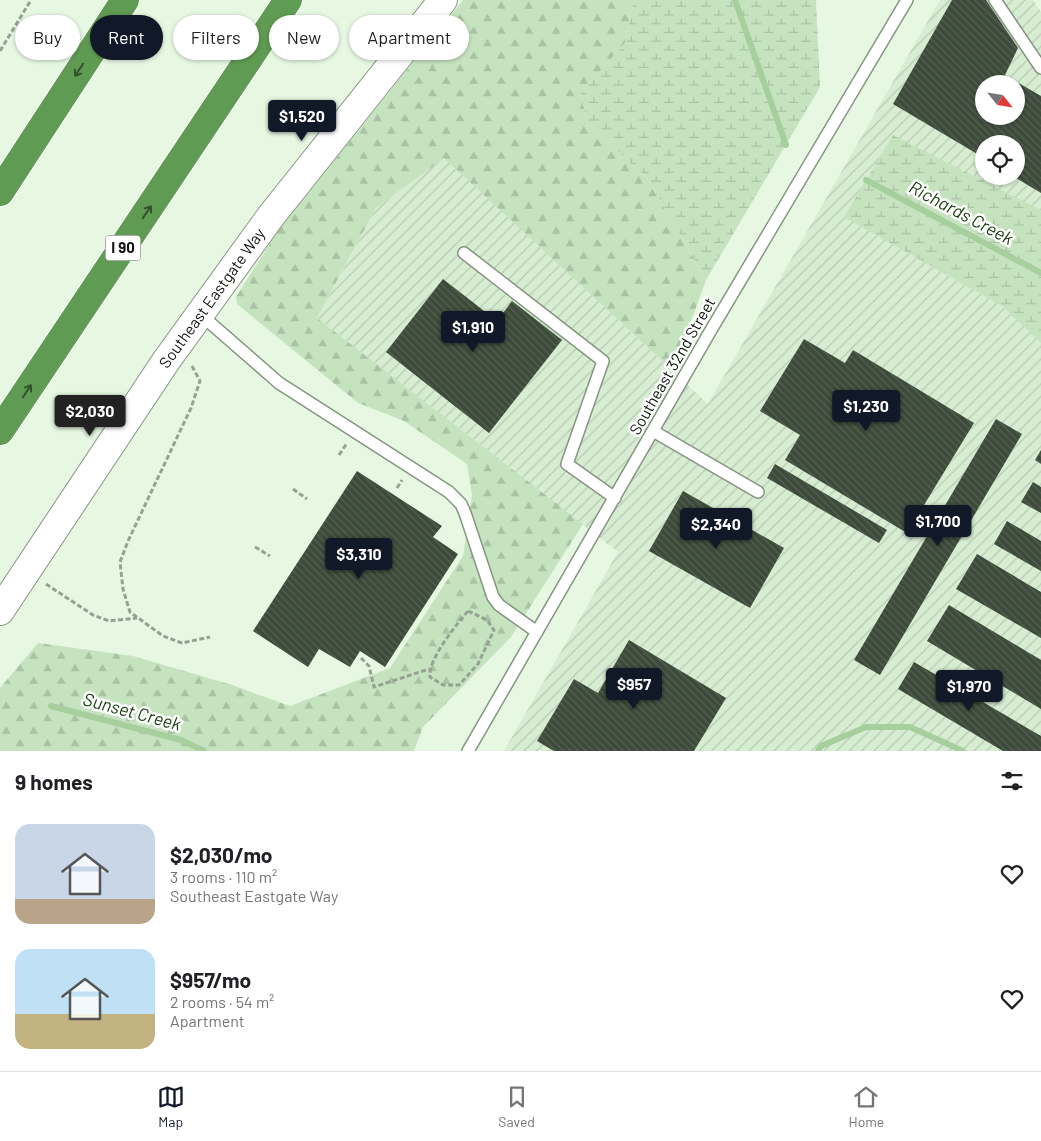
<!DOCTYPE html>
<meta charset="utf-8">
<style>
:root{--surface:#fff;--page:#f2f2f2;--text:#202124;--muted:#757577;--line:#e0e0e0;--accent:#111827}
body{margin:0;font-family:Barlow,sans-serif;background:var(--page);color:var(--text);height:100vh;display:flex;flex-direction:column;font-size:19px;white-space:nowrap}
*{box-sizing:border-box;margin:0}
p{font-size:16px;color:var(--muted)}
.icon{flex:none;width:28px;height:28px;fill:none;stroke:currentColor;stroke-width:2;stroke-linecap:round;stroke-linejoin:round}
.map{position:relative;height:751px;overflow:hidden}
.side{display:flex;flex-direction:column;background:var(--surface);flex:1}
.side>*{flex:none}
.top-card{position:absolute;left:15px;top:15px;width:500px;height:45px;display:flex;gap:10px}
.needle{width:32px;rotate:120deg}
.fabs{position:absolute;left:975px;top:75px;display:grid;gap:10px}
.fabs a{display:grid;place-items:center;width:50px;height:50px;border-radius:50%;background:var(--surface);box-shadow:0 1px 4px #0004;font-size:25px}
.price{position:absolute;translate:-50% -42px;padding:0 11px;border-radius:5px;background:var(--accent);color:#fff;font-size:16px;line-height:32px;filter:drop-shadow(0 1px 2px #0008)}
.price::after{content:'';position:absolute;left:50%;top:30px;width:15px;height:11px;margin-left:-8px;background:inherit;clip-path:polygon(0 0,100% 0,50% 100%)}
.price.active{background:#222;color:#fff}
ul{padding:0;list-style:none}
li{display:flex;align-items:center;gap:15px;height:125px;padding:0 15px}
li span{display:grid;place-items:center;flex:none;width:140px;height:100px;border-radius:15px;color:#555}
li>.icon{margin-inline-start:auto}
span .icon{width:60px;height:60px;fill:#fffc;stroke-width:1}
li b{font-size:21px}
h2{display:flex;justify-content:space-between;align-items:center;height:60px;padding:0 15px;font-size:21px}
.tag{padding:0 18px;border-radius:22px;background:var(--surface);box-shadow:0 1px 4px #0004;font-size:18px;line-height:45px}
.tag.active{background:var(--accent);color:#fff}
.tabs{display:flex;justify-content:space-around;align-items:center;height:70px;border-top:1px solid var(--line);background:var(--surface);font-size:14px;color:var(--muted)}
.tabs a{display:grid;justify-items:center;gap:2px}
.tabs .active{color:var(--accent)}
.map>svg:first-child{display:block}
.industrial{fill:url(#industrial-furrows);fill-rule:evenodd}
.forest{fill:url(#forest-firs)}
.wetland{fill:url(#wetland-marsh)}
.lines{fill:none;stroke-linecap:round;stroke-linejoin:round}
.stream{stroke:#a7cf9e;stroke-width:6}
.building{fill:url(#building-back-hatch);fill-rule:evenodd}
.service-casing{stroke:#869582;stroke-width:14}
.secondary-casing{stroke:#869582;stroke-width:30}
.motorway-casing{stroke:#fff;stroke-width:30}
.path{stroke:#95a293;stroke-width:3;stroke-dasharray:5 2.5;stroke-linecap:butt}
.service{stroke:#fff;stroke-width:11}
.secondary{stroke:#fff;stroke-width:28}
.motorway{stroke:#609b53;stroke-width:28}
.oneway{stroke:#33512c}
.labels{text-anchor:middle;stroke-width:5;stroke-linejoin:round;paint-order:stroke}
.shield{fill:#fff;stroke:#565a56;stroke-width:1}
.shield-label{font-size:15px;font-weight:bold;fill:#0e140d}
.street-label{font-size:16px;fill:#0e140d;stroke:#fff}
.water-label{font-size:18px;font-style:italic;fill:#173d0d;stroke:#fff}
</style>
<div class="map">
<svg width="1041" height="751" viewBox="0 0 1041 751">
<defs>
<pattern id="industrial-furrows" width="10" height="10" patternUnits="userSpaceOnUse" patternTransform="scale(1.25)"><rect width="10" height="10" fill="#d7edd2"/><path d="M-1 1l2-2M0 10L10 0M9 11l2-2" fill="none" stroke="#b7cab3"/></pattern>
<pattern id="forest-firs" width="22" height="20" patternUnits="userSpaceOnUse" patternTransform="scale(1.25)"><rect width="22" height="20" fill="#c6e3c0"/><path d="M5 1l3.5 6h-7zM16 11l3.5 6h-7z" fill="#a9c2a4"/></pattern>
<pattern id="wetland-marsh" width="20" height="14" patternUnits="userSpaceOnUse" patternTransform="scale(1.25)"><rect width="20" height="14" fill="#c6e3c0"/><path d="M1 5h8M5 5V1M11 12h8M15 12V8" fill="none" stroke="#a9c2a4"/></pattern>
<pattern id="building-back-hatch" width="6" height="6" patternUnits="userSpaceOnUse" patternTransform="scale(1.25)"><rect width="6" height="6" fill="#3d4b3a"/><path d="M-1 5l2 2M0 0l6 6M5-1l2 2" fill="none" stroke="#556153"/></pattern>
</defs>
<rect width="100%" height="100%" fill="#e6f7e2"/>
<path class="industrial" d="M940,0h93l8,12v739h-537l114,-199 -301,-234 59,-110 68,-51 264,247zM984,84h32v32h-32zM984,144h32v32h-32z"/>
<path class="forest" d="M463,0h171l-9,43 -44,50 6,30 60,55 59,102 -33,91 -229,-213 -68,50 -59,110 266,206 -72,113 -88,90 -9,24h-414v-63l38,-45 95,13 99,29 58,21 100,-38 73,-112 9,-61 -5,-31 -63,-43 -46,-18 -121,-99 -1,-7 42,-66z"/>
<path class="wetland" d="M634,0h182l4,87 -114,193 -59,-102 -60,-55 -6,-30 44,-50z
M893,135l148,75v133l-39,-37 -158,-89z"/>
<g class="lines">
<path class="stream" d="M735,0l51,145
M866,180l175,93
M51,706l130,34 23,11
M818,751l3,-5 45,-19h44l53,24"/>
</g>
<path class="building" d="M952,0h34l32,48 -13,27 36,21v97l-25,-15v-34h-32v14l-91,-54zM984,84h32v32h-32z
M443,279l54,42 15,-20 50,39 -73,93 -103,-81z
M804,339l41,24 8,-13 121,73 -67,110 -122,-73 15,-25 -40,-24z
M996,419l26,15 -142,241 -26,-15z
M1041,450v14l-6,-4z
M775,464l112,66 -8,13 -112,-65z
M357,471l85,55 -9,11 25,17 -73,113 -25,-16 -10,16 -31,-18 -11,18 -55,-36z
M1033,482l8,5v26l-20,-11z
M683,491l101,57 -34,60 -101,-57z
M1007,521l34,20v30l-47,-27z
M977,554l64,38v46l-85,-49z
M949,605l92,55v49l-114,-68z
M629,640l97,58 -32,53h-140l-17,-10 37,-62 24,14z
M914,662l127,74v15h-38l-105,-62z"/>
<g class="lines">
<g class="service-casing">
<path id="service" d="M995,0l46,68
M464,253l139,108 -36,103 48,34
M200,314l79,69 170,109 12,12 4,9 28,84 6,8 38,27
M653,431l105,61
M468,751l243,-421 196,-330"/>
</g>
<g class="secondary-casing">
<g id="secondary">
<path id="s1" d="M0,611l166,-250 105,-145 172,-216"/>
</g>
</g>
<g class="motorway-casing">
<path id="motorway" d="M0,192l125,-192
M0,431l288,-431"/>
</g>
<path class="path" d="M0,51l31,-51
M192,366l8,15 -9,27 -63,133 -8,21 3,27 7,23 33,24 19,7 28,-6
M339,455l8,-12
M397,488l5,-8
M293,489l14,10
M255,547l15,9
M46,584l47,31 16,6 28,-3
M468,611l19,9 7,10 -16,34 -19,21h-16l-13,-8c-2,-18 26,-52 38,-66z
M361,658l8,8 5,21 55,-18"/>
<use href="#service" class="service"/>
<use href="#secondary" class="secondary"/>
<use href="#motorway" class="motorway"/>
</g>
<defs><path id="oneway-shaft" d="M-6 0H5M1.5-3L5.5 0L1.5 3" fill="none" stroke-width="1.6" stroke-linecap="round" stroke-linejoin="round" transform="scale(1.25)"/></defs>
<g class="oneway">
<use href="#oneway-shaft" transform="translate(79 70) rotate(123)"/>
<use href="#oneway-shaft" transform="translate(147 212) rotate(-56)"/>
<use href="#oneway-shaft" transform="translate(27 391) rotate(-56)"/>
</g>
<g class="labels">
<rect class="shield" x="105.5" y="235.5" width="35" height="25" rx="4"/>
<g class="shield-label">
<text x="123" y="253">I 90</text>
</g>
<g class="street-label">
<text dy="6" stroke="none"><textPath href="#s1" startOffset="378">Southeast Eastgate Way</textPath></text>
<text transform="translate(672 366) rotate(-60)" y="6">Southeast 32nd Street</text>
</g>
<g class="water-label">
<text transform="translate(961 213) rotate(28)" y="6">Richards Creek</text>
<text transform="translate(132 712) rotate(15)" y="6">Sunset Creek</text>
</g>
</g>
</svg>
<div class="fabs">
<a><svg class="needle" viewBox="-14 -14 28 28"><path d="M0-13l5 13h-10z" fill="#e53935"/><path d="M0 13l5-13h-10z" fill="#757577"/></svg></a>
<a><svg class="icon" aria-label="locate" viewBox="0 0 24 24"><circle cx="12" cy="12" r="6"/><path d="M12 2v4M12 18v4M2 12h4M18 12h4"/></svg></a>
</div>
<b class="price" style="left:302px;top:142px">$1,520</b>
<b class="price" style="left:473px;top:353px">$1,910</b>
<b class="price" style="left:866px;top:432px">$1,230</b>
<b class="price active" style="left:90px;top:437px">$2,030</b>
<b class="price" style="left:938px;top:547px">$1,700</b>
<b class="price" style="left:716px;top:550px">$2,340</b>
<b class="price" style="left:359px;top:580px">$3,310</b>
<b class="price" style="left:634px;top:710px">$957</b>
<b class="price" style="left:969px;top:712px">$1,970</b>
<div class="top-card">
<a class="tag">Buy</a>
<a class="tag active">Rent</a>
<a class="tag">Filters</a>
<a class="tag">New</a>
<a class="tag">Apartment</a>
</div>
</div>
<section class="side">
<h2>9 homes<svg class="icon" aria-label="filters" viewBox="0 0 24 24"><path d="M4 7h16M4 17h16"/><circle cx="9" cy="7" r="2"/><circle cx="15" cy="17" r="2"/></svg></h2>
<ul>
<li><span style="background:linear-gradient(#c9d6e8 75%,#b9a48a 0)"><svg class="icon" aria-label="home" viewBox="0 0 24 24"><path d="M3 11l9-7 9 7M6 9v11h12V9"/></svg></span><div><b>$2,030/mo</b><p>3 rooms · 110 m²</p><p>Southeast Eastgate Way</p></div><svg class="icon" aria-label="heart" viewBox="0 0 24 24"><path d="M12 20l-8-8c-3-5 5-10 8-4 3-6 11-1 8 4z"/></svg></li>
<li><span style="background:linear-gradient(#bfe0f5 65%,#c2b280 0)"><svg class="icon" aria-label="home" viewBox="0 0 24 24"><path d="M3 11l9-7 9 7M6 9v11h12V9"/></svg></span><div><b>$957/mo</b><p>2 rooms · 54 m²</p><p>Apartment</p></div><svg class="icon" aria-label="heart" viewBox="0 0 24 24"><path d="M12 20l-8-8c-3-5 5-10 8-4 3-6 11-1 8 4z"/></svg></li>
</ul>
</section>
<nav class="tabs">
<a class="active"><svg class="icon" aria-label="map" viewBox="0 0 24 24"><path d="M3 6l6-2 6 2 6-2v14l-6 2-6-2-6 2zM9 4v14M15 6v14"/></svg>Map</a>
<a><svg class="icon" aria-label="saved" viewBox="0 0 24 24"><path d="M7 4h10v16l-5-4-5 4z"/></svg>Saved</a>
<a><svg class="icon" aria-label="home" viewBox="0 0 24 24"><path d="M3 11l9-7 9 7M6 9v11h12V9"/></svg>Home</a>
</nav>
